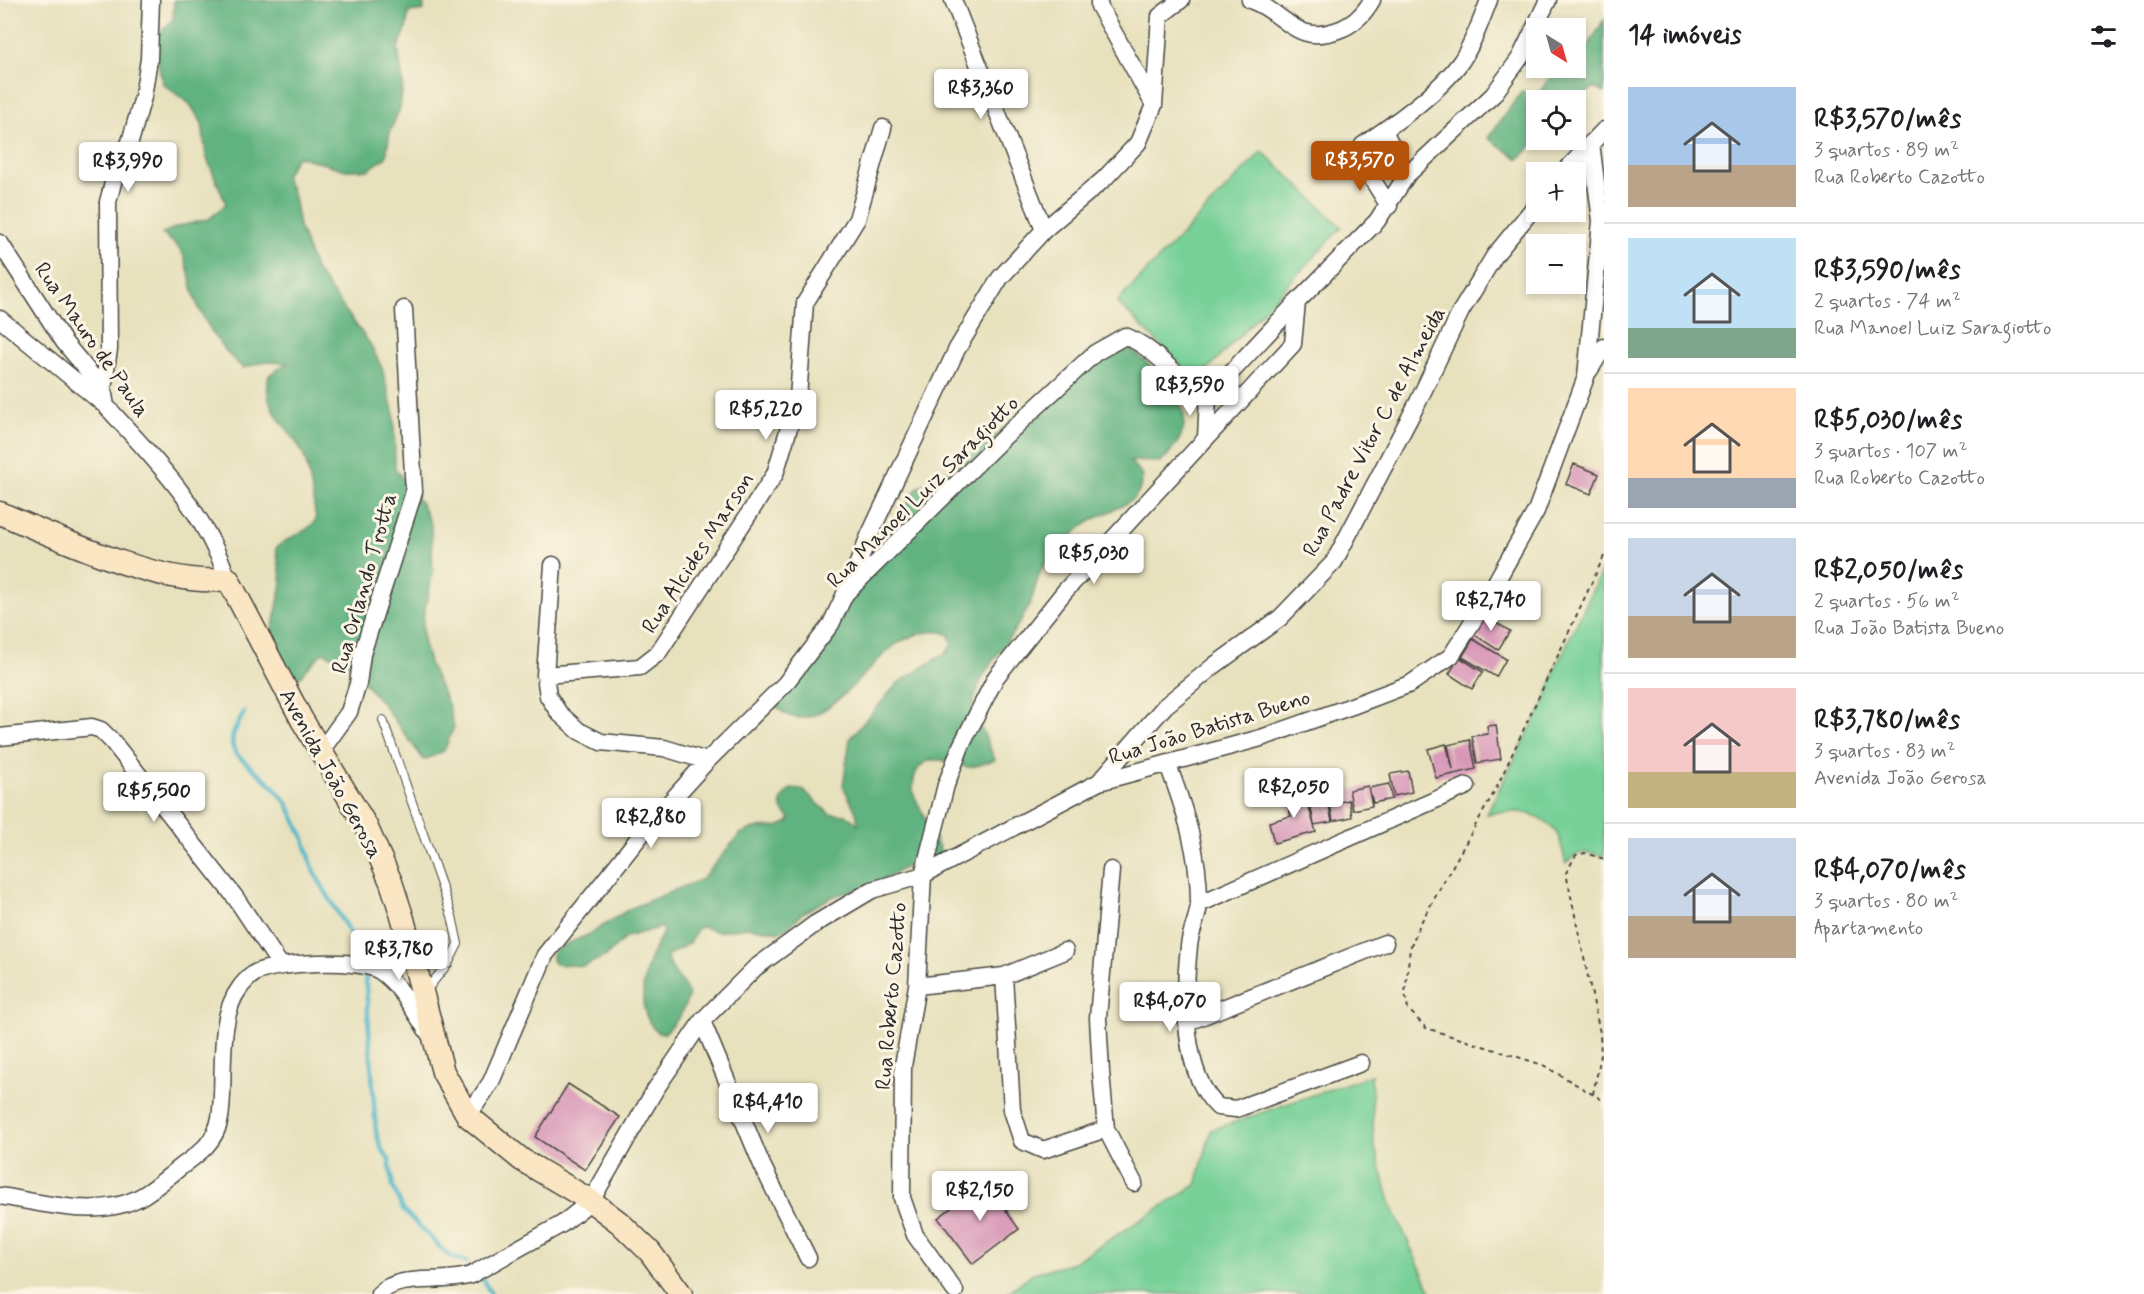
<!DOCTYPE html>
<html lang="pt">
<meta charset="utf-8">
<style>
:root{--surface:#fff;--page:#f2f2f2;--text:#202124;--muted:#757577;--line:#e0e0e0;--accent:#b45309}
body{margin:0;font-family:Mynerve,sans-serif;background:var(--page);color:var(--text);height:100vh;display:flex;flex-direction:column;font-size:22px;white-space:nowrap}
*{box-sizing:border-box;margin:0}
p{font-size:20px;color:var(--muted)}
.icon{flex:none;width:33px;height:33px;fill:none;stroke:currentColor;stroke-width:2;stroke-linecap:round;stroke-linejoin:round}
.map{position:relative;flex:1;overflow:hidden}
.side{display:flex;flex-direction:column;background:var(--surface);width:540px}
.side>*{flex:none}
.needle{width:39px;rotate:143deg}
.fabs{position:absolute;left:1526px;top:18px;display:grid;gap:12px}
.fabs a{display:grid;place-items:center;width:60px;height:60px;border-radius:0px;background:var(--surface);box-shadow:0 3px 9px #0003;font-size:30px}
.price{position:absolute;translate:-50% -51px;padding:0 14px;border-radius:6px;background:#fff;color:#222;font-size:20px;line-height:39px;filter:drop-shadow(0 2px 3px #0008)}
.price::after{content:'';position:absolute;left:50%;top:36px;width:18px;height:14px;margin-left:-9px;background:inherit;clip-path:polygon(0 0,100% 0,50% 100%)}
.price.selected{background:var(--accent);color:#fff}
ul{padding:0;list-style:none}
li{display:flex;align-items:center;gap:18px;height:150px;padding:0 24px}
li+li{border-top:2px solid var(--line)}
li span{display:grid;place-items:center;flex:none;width:168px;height:120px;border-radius:0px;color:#555}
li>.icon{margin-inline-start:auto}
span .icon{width:72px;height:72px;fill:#fffc;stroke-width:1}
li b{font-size:26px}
h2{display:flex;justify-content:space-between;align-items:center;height:72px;padding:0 24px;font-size:26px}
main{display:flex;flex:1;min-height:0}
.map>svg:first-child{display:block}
.green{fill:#76d097;stroke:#507e61;stroke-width:1.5}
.forest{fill:#60b280;stroke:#466e56;stroke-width:1.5}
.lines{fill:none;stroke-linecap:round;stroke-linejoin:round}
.stream{stroke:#4bb5c8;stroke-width:4.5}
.building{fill:#d897b8}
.service-casing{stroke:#474641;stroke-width:10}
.minor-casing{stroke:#474641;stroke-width:19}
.secondary-casing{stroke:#474641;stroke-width:25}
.path{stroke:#474641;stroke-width:2;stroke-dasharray:4.5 4.5;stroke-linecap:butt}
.service{stroke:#fff;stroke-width:8}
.minor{stroke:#fff;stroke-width:16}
.secondary{stroke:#fbe6c4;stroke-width:22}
.labels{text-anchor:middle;stroke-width:6;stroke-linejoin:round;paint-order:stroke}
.street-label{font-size:22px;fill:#2b2b2b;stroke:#fcf5e5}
</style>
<main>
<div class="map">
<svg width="1604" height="1294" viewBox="0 0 1604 1294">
<rect width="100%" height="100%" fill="#fcf5e5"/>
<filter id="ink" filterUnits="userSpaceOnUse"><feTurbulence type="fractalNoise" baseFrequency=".0167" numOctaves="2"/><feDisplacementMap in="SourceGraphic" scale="12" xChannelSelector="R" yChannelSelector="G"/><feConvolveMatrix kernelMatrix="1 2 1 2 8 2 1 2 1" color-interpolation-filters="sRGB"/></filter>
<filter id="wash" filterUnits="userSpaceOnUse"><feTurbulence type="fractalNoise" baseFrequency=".008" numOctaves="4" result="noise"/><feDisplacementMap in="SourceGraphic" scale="24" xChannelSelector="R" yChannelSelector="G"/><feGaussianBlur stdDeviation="1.35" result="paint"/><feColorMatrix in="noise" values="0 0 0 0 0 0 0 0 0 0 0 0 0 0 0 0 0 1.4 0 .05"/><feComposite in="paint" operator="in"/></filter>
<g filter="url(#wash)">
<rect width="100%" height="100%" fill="#e7e1bd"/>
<path class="green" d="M1262,151l80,76 -145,154 -80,-79z
M1604,566v290c-18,-5 -26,-6 -38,8 -3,-9 -4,-24 -10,-32 -18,-23 -44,-22 -70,-18l60,-115 11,-34z
M1371,1075l3,69 16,58 42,92h-426l27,-21 38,-9 125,-79 15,-55z"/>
<path class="forest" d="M174,0h249l1,10 -15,2 -3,18 -8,18 5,35 -3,25 -10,24 -4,25 -18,13h-22l-49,-14 -12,20 9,21 5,29 16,43 55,75 12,24 12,46 1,54 26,36 10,20 2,48 -10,46v22l6,23 19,41 6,23 -10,24 -20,9 -42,-57 -35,-40 -24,-11 -27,29 -7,2 -6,-5 -12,-43 11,-52 -6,-35c11,-12 32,-14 40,-29 -3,-19 -5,-41 -11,-60 -11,-32 -45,-45 -36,-84l19,-12 -24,-1 -21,6c-18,-14 -39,-45 -47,-67 -6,-15 -6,-34 -14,-49 -4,-7 -14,-13 -20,-18l14,-7 33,-8 17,-15 -20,-48 -4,-33 -12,-19 -27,-20 -8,-33 3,-16 15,-16z
M1604,20v73l-10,-6 -19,17v-4h-39l2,40 -19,19 -31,-21 34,-47 16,4 13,-20 24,-7z
M1131,350c13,8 21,18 31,29 29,32 31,52 -1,83l-31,-1 13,15c-2,5 -2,13 -5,17 -8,14 -41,21 -55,33 -13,11 -28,26 -39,39 -8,12 -9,30 -16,43 -18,37 -55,65 -56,108l8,9 15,35c-8,2 -19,7 -27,7 -9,0 -19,-6 -28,-7 -21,-3 -28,15 -27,33l31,65 -21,-1 -42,24 -49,16 -31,17 -11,12 -11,6 -33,-5 -27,5 -16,-5 -5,1 -9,15 -22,13c2,15 18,25 22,40l-9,20 -15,17h-7c-28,-26 -12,-73 5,-100l-1,-6 -36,10 -20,19 -22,10 -29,-2 -3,-4v-6l6,-6 32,-14 39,-25 73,-30 38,-45 14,-6 23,-1 12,-5 1,-4c-12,-9 -12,-20 1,-29l12,1 27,24 16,1 12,9 -2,-12 -13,-26 7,-48 48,-55 49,-31 5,-9 -3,-8c-15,-9 -41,1 -55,11 -28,19 -82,105 -120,58l108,-155 1,-21 16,-11 18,-29 42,-24 113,-90 46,-23z"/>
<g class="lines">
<path class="stream" d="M244,712l-11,22 -1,11 5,10 34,29 16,19 17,36 10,33 47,80
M365,971l11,161 5,16 8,12 4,27 10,23 46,46 17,6
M482,1278l9,16"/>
</g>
<g id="blocks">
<path class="building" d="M1574,464l25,10 -8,20 -25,-10z
M1483,615l27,16 -12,19 -26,-17z
M1473,639l33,20 -10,18 -34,-20z
M1459,657l24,15 -11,17 -23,-15z
M1496,725l5,34 -24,4 -5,-27 16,-2 -1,-8z
M1470,740l6,29 -40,9 -8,-29 18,-5 7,25 -5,-24z
M1408,771l4,21 -18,4 -4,-22z
M1389,784l3,15 -19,4 -4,-15z
M1368,786l4,20 -19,4 -4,-20z
M1304,790l12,42 -42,11 -5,-21 22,-6 -6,-21z
M1328,799l4,23 -18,3 -4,-23z
M1349,800l3,17 -19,4 -3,-17z
M568,1084l52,33 -35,53 -50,-33z
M986,1182l8,12 7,-5 13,16 -8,6 13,18 -46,35 -35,-46z"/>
</g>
</g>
<g filter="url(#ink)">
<use href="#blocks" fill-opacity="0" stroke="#474641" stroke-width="1.5"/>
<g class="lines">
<g class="service-casing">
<path id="service" d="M383,720l69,196 6,28 -9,18 -25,31"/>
</g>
<g class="minor-casing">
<path id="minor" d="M953,0l91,230
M1099,0v6l55,99
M1250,0c36,12 44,46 88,30 15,-5 26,-16 34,-30
M1384,131l23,44
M1564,172l40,-42
M1389,206l-29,-46 -1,-7 4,-8c32,-22 77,-53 99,-85 12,-19 19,-39 27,-60
M0,243l64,99 39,47 3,17c52,57 95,99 122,173
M0,319l106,87
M1589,371l15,-24
M103,389l6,-40 -1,-147 8,-31 14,-29 13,-45 6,-38 2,-59
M1206,438l2,-41
M553,565l-8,110 3,21 11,17 20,18 22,11 63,6 43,13
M848,588l21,-52 88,-187 43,-71 44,-48 60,-51 34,-36 16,-38 6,-89 21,-16
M545,675l95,-8 18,-14 117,-179 23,-76 7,-95 52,-84 26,-91
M0,737l92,-10 9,3 11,11 123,156 46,69
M321,751l28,-39 9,-28 4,-30 52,-162 -10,-183
M1168,765c17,45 31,88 31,137 0,15 -9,30 -10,44 -5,47 -8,127 29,161l18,2 125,-46
M1099,782l66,-76 50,-41 65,-47 54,-56 84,-160 43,-91 34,-56 41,-50
M1111,870l-13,148 3,54 5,57 28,54
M1199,904l268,-118
M1004,976l8,134 10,31 21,9 63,-21
M917,986l87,-10 61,-25
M702,1021l60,144 46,93
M1188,1022l197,-79
M468,1116l23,-34 54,-127 100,-125 62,-69 78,-77 46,-60 14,-30 160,-158 90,-83 30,-17c33,13 52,45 83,61l89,-95
M0,1196c44,7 101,24 142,0 14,-8 27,-20 40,-30 18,-13 34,-25 38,-48 6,-36 -4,-99 19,-129 3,-5 11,-13 16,-16 21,-11 105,-15 125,-2 21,14 36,44 50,64
M955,1291l-40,-56 -13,-37 1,-132 14,-80 6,-111 23,-90 15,-39 35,-69 69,-86 228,-247 4,-42 80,-81 30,-46 86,-80 27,-37 28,-58
M379,1294c21,-22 62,-9 92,-19l91,-51 29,-23 64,-111 47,-69 53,-53 60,-44 57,-34 51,-15 176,-93 162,-44 91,-32 58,-22 41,-28 32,-51 53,-94 50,-134 15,-156 -10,-78"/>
</g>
<g class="secondary-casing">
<path id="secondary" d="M0,513c58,25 166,76 228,66l74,141 64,106 25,56 12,37 40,153 25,44 54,44 69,41 29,22 30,29 31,42"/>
</g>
<path class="path" d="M1604,556l-108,233 -76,135 -10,24 -5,46 3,15 18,19 117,37 61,36
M1593,1094l8,-39 -1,-22 -34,-160 10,-18 9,-2 19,6"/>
<use href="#service" class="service"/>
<use href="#minor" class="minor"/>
<use href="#secondary" class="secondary"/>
</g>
</g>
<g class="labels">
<g class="street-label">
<text transform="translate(93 339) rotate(55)" y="8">Rua Mauro de Paula</text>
<text transform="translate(1373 431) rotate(-62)" y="8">Rua Padre Vitor C de Almeida</text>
<text transform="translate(922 491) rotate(-45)" y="8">Rua Manoel Luiz Saragiotto</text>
<text transform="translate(697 552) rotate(-57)" y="8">Rua Alcides Marson</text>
<text transform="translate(363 583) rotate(-74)" y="8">Rua Orlando Trotta</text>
<text transform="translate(1209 726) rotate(-17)" y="8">Rua João Batista Bueno</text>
<text transform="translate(332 773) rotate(61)" y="8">Avenida João Gerosa</text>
<text transform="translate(890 996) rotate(-85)" y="8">Rua Roberto Cazotto</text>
</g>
</g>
</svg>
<div class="fabs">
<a><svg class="needle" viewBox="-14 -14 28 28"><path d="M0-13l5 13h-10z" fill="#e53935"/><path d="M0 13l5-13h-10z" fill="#757577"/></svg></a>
<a><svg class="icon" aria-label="locate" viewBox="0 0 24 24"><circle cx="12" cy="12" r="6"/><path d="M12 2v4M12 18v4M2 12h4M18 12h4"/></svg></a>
<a>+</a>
<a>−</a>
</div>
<b class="price" style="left:981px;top:120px">R$3,360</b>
<b class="price selected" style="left:1360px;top:192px">R$3,570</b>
<b class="price" style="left:128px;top:193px">R$3,990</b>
<b class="price" style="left:1190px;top:417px">R$3,590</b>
<b class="price" style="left:766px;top:441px">R$5,220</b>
<b class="price" style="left:1094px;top:585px">R$5,030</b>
<b class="price" style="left:1491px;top:632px">R$2,740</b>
<b class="price" style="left:1294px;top:819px">R$2,050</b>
<b class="price" style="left:154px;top:823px">R$5,500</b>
<b class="price" style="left:651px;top:849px">R$2,880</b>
<b class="price" style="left:399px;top:981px">R$3,780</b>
<b class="price" style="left:1170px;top:1033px">R$4,070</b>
<b class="price" style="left:768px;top:1134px">R$4,410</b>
<b class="price" style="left:980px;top:1222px">R$2,150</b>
</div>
<section class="side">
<h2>14 imóveis<svg class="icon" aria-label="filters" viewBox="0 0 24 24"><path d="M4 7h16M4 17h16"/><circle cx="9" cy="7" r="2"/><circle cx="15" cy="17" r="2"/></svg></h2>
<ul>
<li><span style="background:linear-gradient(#a9c7e8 65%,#b9a48a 0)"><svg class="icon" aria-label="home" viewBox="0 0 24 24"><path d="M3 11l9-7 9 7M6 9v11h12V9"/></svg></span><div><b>R$3,570/mês</b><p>3 quartos · 89 m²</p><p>Rua Roberto Cazotto</p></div></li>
<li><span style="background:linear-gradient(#bfe0f5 75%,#7fa58c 0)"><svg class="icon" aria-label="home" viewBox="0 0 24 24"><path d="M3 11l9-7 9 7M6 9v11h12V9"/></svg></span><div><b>R$3,590/mês</b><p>2 quartos · 74 m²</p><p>Rua Manoel Luiz Saragiotto</p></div></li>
<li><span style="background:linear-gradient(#ffd9b3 75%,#9aa5b1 0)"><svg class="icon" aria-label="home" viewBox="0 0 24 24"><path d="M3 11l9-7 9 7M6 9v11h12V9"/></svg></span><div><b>R$5,030/mês</b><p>3 quartos · 107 m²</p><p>Rua Roberto Cazotto</p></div></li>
<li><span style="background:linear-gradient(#c9d6e8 65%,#b9a48a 0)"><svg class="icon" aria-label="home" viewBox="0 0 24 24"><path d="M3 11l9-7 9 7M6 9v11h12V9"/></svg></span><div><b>R$2,050/mês</b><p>2 quartos · 56 m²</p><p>Rua João Batista Bueno</p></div></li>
<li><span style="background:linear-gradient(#f6c9c9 70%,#c2b280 0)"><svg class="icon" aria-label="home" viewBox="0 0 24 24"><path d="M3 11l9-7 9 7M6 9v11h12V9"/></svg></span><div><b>R$3,780/mês</b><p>3 quartos · 83 m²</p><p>Avenida João Gerosa</p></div></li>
<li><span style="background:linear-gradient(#c9d6e8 65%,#b9a48a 0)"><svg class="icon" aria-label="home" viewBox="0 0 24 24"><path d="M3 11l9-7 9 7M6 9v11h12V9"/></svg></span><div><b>R$4,070/mês</b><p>3 quartos · 80 m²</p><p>Apartamento</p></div></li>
</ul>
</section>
</main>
